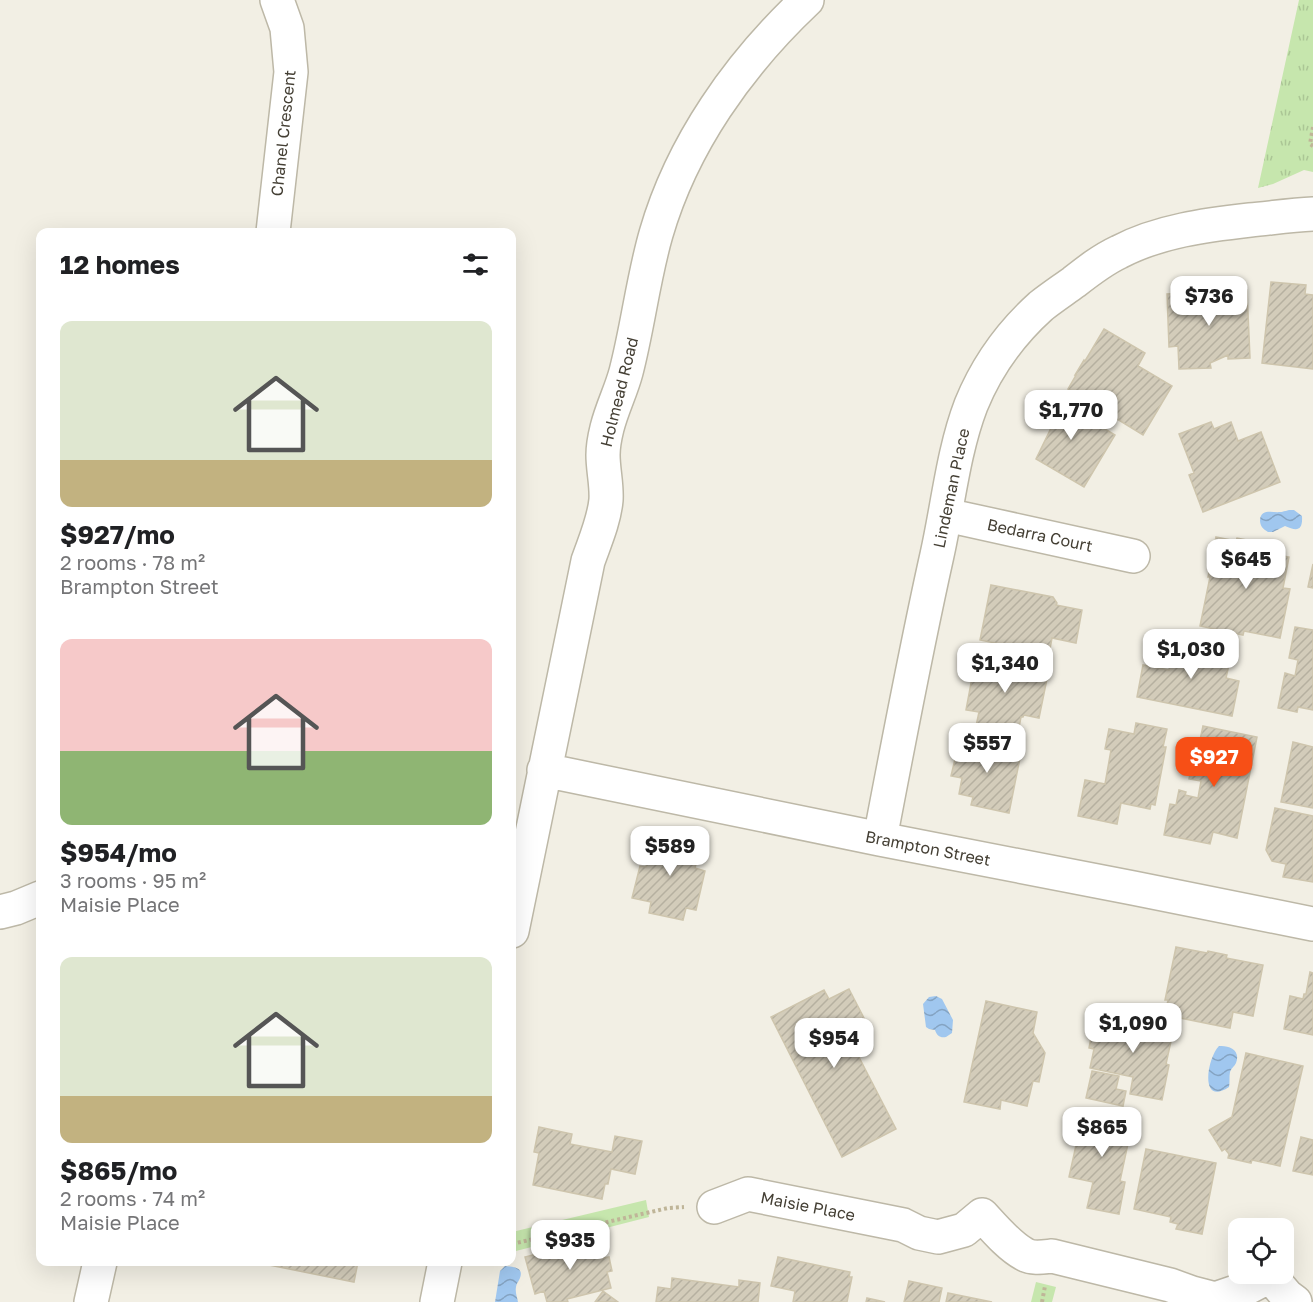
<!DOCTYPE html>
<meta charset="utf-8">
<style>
:root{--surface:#fff;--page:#f6f6f6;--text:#202124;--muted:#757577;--accent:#f74f16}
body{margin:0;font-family:"Golos Text",sans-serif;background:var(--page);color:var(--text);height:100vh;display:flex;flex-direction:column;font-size:22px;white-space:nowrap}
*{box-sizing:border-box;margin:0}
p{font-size:20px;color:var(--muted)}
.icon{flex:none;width:33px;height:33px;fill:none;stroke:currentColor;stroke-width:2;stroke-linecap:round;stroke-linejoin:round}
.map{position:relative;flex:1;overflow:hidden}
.details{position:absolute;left:36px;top:228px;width:480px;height:1038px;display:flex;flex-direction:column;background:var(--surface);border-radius:12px;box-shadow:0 6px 24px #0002}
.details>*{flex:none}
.tools{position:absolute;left:1228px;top:1218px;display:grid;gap:12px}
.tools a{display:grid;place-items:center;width:66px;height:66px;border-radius:12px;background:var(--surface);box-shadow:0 6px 24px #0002;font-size:30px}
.price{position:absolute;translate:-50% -51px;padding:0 14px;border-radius:12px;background:#fff;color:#222;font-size:20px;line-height:39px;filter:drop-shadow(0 2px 3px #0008)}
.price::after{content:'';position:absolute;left:50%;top:36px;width:18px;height:14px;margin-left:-9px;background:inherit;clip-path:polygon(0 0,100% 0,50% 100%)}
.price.on{background:var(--accent);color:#fff}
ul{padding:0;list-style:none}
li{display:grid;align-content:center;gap:12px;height:318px;padding:0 24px}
li span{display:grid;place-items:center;height:186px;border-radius:12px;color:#555}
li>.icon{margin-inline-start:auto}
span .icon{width:108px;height:108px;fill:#fffc;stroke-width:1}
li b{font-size:26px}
h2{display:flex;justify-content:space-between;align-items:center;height:72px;padding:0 24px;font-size:26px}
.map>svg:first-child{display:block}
.grass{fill:#c6e6ad}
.park{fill:url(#park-tufts)}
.water{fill:url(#water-waves)}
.building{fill:url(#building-hatch);stroke:#cec5ad;stroke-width:1.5}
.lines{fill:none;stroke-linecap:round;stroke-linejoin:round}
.minor-casing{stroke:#bdb8a7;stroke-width:36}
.path{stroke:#bfb598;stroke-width:4;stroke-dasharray:3 3;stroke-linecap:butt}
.minor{stroke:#fff;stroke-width:33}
.labels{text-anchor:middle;stroke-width:5;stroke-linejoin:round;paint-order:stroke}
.street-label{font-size:16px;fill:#443f34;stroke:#fff}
</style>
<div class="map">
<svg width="1313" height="1302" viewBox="0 0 1313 1302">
<defs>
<pattern id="park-tufts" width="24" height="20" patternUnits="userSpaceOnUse" patternTransform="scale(1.5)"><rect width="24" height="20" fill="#c6e6ad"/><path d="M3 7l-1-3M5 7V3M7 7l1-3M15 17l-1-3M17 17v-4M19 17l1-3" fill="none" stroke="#abc695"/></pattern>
<pattern id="water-waves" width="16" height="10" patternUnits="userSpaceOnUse" patternTransform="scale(1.5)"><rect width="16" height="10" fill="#a0c7ef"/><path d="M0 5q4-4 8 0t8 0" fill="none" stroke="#84a3c2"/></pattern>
<pattern id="building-hatch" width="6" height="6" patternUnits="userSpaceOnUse" patternTransform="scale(1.5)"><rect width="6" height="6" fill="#d3ccba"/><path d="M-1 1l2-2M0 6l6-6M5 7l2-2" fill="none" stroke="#b6b0a0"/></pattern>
</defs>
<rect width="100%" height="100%" fill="#f2efe4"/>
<path class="grass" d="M646,1200l3,17 -137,35v-20z
M1036,1282l20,5 -4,15h-21z"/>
<path class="park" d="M1299,0h14v172l-9,-2 -31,14 -15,4z"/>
<path class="water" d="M1290,510h4l8,6c1,16 -6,15 -17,10l-12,6h-5c-5,-3 -8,-6 -8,-12 1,-12 13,-7 20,-8 3,0 8,-2 10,-2z
M936,996l6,3 11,21 -1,13 -6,4c-6,1 -9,-1 -11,-7l-6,-1 -3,-2 -3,-23 6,-7z
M1219,1046c10,-1 22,4 17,17 -2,4 -4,4 -6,9 -1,5 0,9 -1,15 -30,20 -22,-29 -10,-41z
M505,1266c8,1 19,1 15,12 -2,5 -3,4 -4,9 -1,5 1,10 2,15h-23l5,-31z"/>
<path class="building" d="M1271,282l35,3 -1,9 8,1v74l-51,-6z
M1247,290l3,68 -22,1v-4l-18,8 1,5 -32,1 -1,-23 -9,1 -2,-53z
M1104,329l41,24 -7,13 34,20 -29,49 -75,-46 8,-14h-1l9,-15 1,1z
M1047,394l24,14 -3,5 12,8 4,-7 17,10 -1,2 15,9 -31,52 -48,-28 15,-31 -18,-10z
M1211,422l3,7 17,-7 7,19 23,-9 19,50 -77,30 -14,-37 5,-2 -15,-39z
M1216,537l20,4 1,-3 21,4 -2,9 33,6 -6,31 7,1 -10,49 -36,-7 -1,4 -43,-9 10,-49h-2z
M1313,564v24l-5,-1z
M991,585l62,12 4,6 -1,2 26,5 -6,33 -24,-5 -3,16 -69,-14z
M1295,627l18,3v80l-15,-3 -1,5 -19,-4 7,-35 10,3 3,-16 -9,-2z
M1195,640l18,4 -3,13 20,3 -4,18 13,3 -7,35 -95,-19 6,-32 26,5 1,-5 -2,-1 3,-16h3l1,-5 18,3z
M976,654l32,6 -1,5 24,4 1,-4 17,4 -10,49 -15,-3 -1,2h-2l-3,16 -18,-3 -1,5 -24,-4 4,-19 -13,-2 6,-32h-2l4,-21h2z
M1136,723l31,6 -4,18h3l-11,58 -4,-1 -1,5 -29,-6 -4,21 -39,-8 7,-36 20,4 6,-34 -6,-1 4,-20 25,5z
M1203,726l54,11 -20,101 -24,-6 -3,12 -46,-9 6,-31 6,1 3,-15 7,2 -1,3 13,3 3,-17 -12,-2 5,-26 3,1z
M960,738l31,6v2l30,7 -12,60 -38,-8 2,-8 -14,-3 3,-16 -11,-2z
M1293,742l20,5v61l-32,-6z
M1275,808l38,8v66l-30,-5 3,-13 -14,-3 -6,-11z
M654,833l47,11 -6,24 10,3 -9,39 -10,-2 -3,12 -34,-7 2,-11 -19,-4 8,-32 6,1z
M1176,947l31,6 1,-2 19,4 -1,3 37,7 -10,51 -20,-4 -3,16 -65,-13 3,-15h-3z
M1310,972l3,1v62l-29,-6 6,-33 13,3 1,-5h2z
M849,989l16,31 -20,10 51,99 -54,28 -71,-140 53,-27 5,9z
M986,1001l51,11 -4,21 12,20 -6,29 -6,-1 -6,25 -26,-6 -1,9 -36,-7z
M1101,1015l56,12v2l16,3 -7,32 3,1 -7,35 -32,-6 3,-17 -43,-9 4,-19 -5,-1 3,-15 5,1z
M1246,1053l57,13 -23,100 -28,-6 -1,3 -23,-5 1,-4 -4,-5 -3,2 -13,-21 23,-13z
M1092,1071l27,5 -3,13 10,2 -3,15 -37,-8z
M1084,1109l49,11 -13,61 5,1 -6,32 -32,-6 6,-26 -24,-5z
M539,1127l33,7 -2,10 42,8 3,-16 27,5 -7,33 -24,-5 -3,15h-3l-3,15 -69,-14 6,-32 -5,-1z
M1301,1137l12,3v35l-20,-4z
M1146,1149l70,14 -14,71 -26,-5 2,-5 -8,-2 1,-5 -37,-8z
M599,1238l5,20 5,-1 3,14 -5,1 4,16 -44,11 1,3h-21l-3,-11 -9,3 -10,-37z
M778,1257l72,15 -1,5h3l-5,25h-54l2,-11 -24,-5z
M254,1262h104l-4,20z
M672,1278l67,9v-7l21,3 -2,19h-102l2,-15 13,2z
M909,1281l33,7 -3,14h-35z
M603,1291l15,11h-23z
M948,1293l44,9h-46z
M867,1298l18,4h-19z"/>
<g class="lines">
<g class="minor-casing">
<path id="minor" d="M273,232l18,-160 -4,-44 -10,-28
M946,515l187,41
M544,770l336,69 253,49 180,36
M880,839c18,-95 36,-190 57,-284 11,-49 16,-103 34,-150 15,-37 40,-72 70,-99 10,-8 22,-16 33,-24 14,-11 28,-22 45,-30 40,-21 87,-27 131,-32 21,-2 42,-5 63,-6
M0,912l16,-4 24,-10
M512,931l76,-370c7,-20 16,-40 18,-61 1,-15 -3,-30 -3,-45 0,-9 2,-19 4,-27 5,-20 14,-37 19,-56 12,-46 17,-93 30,-138 26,-90 83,-170 151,-234
M714,1207l34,-13 155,31 16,8 19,4 26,-7 18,-15c12,13 27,31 42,39 8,5 19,3 28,2l118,29 22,8 23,6 32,-11 23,-12 17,20 8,6
M91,1302l9,-40
M437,1302l8,-40"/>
</g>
<path class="path" d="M1313,127l-3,17 3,2
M512,1244l156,-36 16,-1
M1042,1302l3,-16"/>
<use href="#minor" class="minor"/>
</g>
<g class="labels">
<g class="street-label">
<text transform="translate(283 133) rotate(-84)" y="6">Chanel Crescent</text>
<text transform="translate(619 392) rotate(-76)" y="6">Holmead Road</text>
<text transform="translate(951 488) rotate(-78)" y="6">Lindeman Place</text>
<text transform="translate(1040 535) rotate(12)" y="6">Bedarra Court</text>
<text transform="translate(928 848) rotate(11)" y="6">Brampton Street</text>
<text transform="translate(808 1206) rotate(11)" y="6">Maisie Place</text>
</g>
</g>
</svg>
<div class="tools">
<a><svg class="icon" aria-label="locate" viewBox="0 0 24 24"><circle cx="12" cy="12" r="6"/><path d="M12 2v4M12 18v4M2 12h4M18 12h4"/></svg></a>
</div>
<b class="price" style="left:1209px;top:327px">$736</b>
<b class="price" style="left:1071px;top:441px">$1,770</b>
<b class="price" style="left:1246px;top:590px">$645</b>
<b class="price" style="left:1191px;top:680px">$1,030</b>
<b class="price" style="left:1005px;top:694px">$1,340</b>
<b class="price" style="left:987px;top:774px">$557</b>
<b class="price on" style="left:1214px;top:788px">$927</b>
<b class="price" style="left:670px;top:877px">$589</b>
<b class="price" style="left:1133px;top:1054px">$1,090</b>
<b class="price" style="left:834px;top:1069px">$954</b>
<b class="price" style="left:1102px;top:1158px">$865</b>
<b class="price" style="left:570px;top:1271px">$935</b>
<section class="details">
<h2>12 homes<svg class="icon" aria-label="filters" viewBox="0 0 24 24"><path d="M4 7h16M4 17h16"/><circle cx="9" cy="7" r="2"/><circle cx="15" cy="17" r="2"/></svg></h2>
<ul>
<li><span style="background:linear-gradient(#dfe7d0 75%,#c2b280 0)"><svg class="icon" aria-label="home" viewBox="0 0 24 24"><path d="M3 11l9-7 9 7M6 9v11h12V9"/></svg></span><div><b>$927/mo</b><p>2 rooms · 78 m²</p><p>Brampton Street</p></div></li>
<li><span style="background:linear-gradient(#f6c9c9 60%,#8fb573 0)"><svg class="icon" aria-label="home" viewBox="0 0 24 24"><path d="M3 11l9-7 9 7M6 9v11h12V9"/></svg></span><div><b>$954/mo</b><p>3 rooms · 95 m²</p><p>Maisie Place</p></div></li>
<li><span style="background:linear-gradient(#dfe7d0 75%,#c2b280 0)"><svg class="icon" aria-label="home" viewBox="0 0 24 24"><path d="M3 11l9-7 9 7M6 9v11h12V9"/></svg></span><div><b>$865/mo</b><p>2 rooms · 74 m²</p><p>Maisie Place</p></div></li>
</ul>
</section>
</div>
